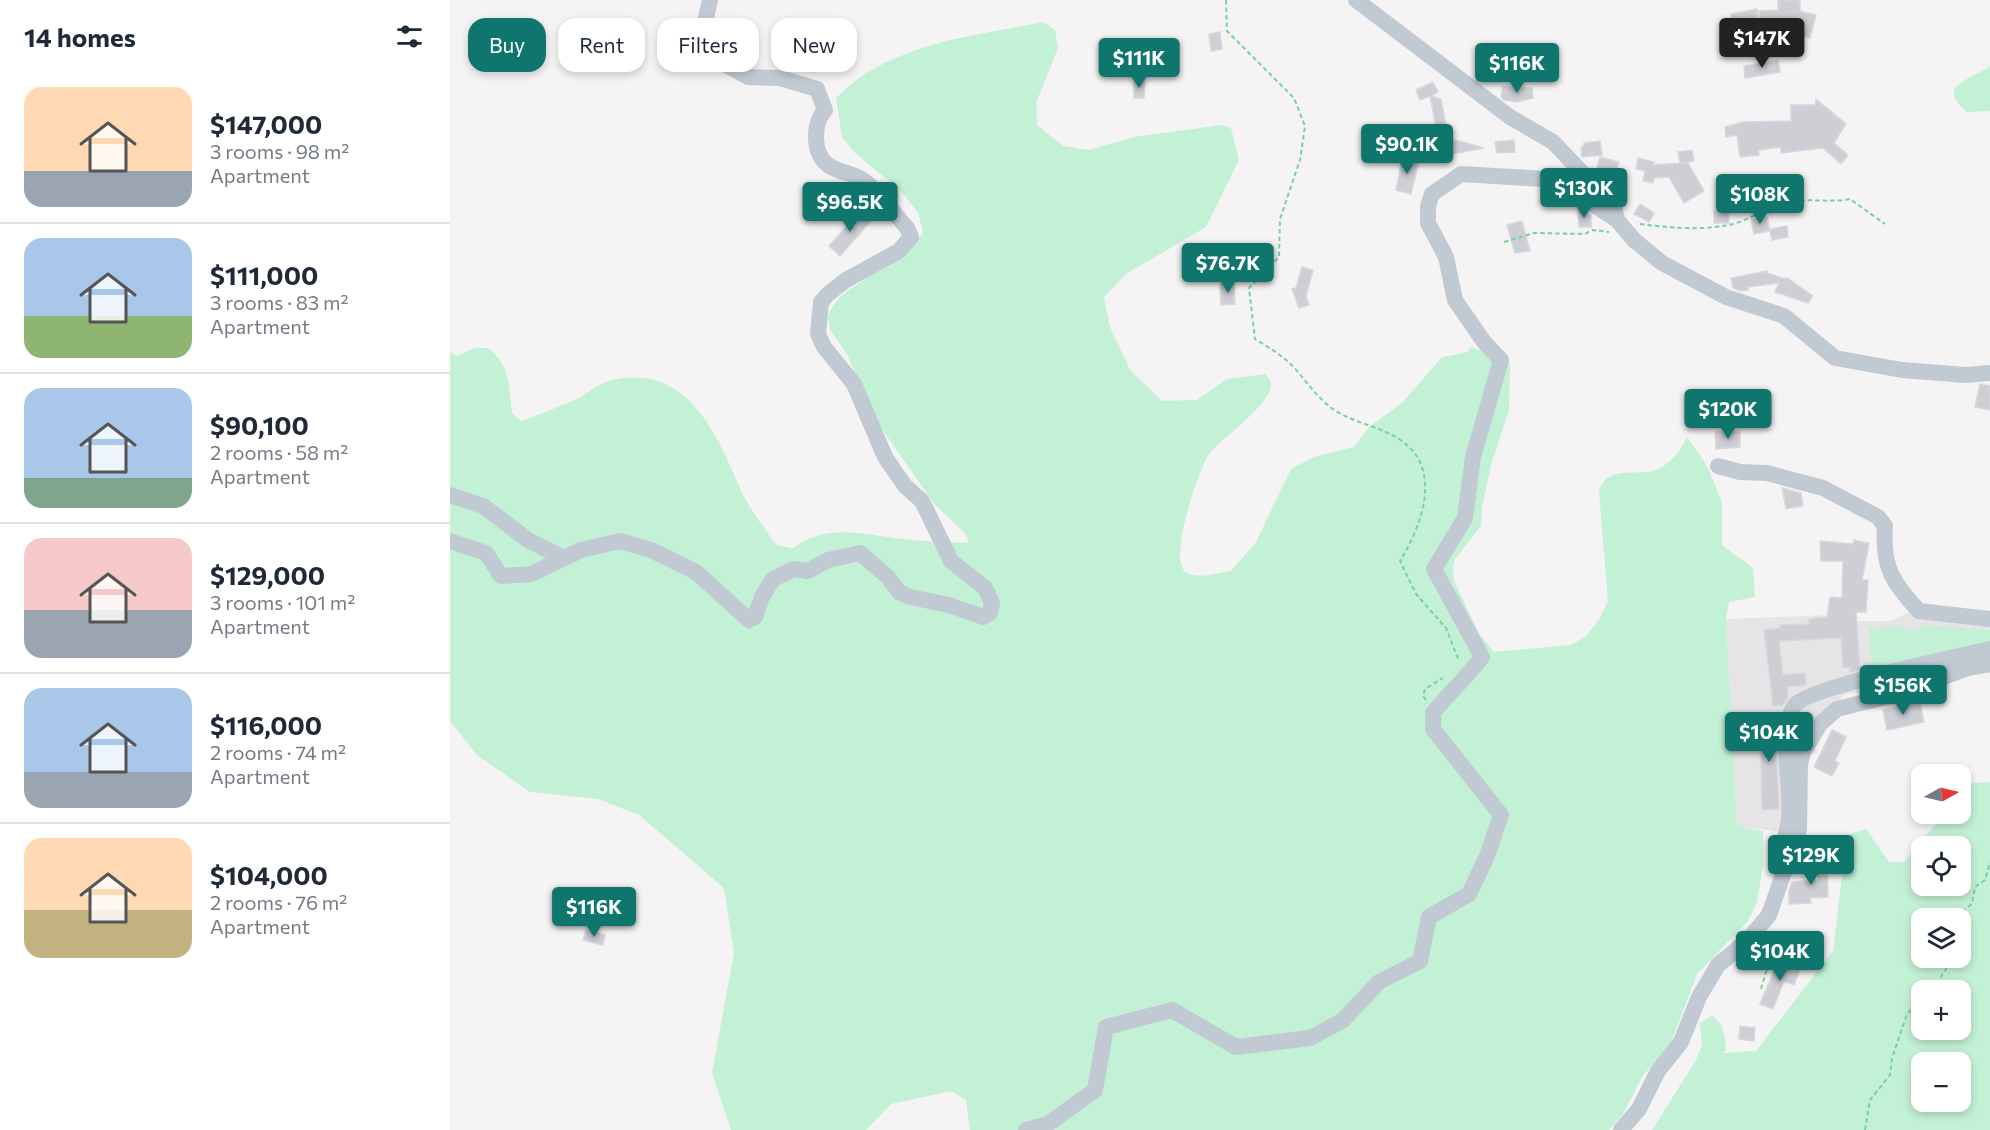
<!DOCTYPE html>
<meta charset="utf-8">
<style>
:root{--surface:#fff;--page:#f2f2f3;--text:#1f2937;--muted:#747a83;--line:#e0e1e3;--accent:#0f766e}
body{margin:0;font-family:Commissioner,sans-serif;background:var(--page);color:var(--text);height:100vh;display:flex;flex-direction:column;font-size:22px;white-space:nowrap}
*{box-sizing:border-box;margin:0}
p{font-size:20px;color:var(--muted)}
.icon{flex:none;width:33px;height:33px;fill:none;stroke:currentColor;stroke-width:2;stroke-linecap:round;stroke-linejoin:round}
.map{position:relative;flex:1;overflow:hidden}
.drawer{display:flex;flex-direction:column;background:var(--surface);width:450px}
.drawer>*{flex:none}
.guide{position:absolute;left:18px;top:18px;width:570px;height:54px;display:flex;gap:12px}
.needle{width:39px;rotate:82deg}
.fabs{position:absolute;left:1461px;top:764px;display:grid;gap:12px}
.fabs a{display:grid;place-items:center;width:60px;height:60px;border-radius:12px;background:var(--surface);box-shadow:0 3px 9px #0003;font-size:30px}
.price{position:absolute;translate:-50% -51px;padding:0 14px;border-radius:6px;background:var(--accent);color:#fff;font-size:20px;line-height:39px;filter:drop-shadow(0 2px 3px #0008)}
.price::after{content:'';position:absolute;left:50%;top:36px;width:18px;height:14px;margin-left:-9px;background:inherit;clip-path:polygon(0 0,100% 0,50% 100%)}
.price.selected{background:#222;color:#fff}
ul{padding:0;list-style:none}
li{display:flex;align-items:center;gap:18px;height:150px;padding:0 24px}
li+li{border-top:2px solid var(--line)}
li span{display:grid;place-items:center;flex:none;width:168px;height:120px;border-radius:18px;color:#555}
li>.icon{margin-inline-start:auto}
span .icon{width:72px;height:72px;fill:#fffc;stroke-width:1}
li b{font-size:26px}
h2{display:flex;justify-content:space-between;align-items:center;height:72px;padding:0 24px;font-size:26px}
.tag{padding:0 21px;border-radius:18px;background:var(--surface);box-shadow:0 3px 9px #0003;font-size:21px;line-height:54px}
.tag.selected{background:var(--accent);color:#fff}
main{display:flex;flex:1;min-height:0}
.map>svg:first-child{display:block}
.education{fill:#e6e4e5}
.green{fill:#c3f1d5;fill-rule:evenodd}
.building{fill:#cdcfd5;stroke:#d7d9de;stroke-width:1.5}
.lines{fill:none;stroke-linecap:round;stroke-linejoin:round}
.path{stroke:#7ad0a6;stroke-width:2;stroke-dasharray:4.5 3;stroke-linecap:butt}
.minor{stroke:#c1cad2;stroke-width:16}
</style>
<main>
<section class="drawer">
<h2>14 homes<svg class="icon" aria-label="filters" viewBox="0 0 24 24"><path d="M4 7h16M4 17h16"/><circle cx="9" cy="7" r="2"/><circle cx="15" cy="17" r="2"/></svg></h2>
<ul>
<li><span style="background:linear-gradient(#ffd9b3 70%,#9aa5b1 0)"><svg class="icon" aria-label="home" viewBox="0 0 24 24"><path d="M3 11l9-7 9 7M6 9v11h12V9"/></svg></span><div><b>$147,000</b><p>3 rooms · 98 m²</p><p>Apartment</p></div></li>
<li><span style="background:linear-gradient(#a9c7e8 65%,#8fb573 0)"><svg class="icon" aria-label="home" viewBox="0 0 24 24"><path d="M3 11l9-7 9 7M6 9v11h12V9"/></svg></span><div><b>$111,000</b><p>3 rooms · 83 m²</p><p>Apartment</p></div></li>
<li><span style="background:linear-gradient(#a9c7e8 75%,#7fa58c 0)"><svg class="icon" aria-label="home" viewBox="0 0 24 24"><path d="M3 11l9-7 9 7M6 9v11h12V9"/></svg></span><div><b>$90,100</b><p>2 rooms · 58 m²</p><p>Apartment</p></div></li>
<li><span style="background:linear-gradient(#f6c9c9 60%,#9aa5b1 0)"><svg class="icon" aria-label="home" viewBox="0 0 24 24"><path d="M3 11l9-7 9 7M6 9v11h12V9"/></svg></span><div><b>$129,000</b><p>3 rooms · 101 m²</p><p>Apartment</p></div></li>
<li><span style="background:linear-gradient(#a9c7e8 70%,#9aa5b1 0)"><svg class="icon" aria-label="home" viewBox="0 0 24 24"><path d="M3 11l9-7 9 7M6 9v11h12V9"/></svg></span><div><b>$116,000</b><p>2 rooms · 74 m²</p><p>Apartment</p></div></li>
<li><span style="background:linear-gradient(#ffd9b3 60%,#c2b280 0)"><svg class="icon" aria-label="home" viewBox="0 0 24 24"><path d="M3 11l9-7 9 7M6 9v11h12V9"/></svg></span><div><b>$104,000</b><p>2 rooms · 76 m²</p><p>Apartment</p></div></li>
</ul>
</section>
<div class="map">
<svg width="1540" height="1130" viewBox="0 0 1540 1130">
<rect width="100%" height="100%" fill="#f5f3f3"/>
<path class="education" d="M1459,612l81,12v36l-78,24 -66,10 -41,36 -23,102 -45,-6 -11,-207 103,-4 22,6h40z"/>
<path class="green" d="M593,22l12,8 3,18 -22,55 1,22 26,21 26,4 45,-13 88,-12 9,3 8,32 -33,67 -80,47 -22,23 6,30 20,43 32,31 35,-1 30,-21 39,-5 5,8c2,23 -48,54 -62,72 -10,15 -42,107 -23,118 12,8 32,1 45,-1l25,-29 35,-73 23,-12 40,-10 15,-20 33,-24 40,-46 26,-5 3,-5 39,16 -1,47 -18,55 -9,43 -1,18 -26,33 -2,9 1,13 25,52 15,19 77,-7 15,-9 13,-16 9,-19 -9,-109c8,-30 41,-13 61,-24 13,-7 21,-18 27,-31l20,29 15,36v43l31,23 2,29 -26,5 -3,17 11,207 26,5v34l-6,37 -9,19 -51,53 -26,69 -29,34 -19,37 -14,16h-639l-4,-30 -13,-8h-6l-56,12 -25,26h-135l-19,-57 22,-120 -10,-65 -85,-73 -41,-16 -68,-7 -53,-37 -27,-34v-369l7,4 18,-8h13c24,20 20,36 24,65l9,8c19,-7 38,-14 56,-22 10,-5 20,-15 32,-18 75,-20 106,48 130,105 9,21 24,40 37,59l17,3c35,-26 71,-13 111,-9 21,3 43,3 65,4l-3,-9 -31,-29 -60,-86 -28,-65 -17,-24 -2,-14c12,-36 75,-46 95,-84l-5,-19 -17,-22 -47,-39 -12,-15 -6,-39c54,-55 134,-61 207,-76z
M1540,66v45l-23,1c-33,-27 3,-31 23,-46z
M1472,625l68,5v24l-71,21 -46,2 -4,-48 34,-3 1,5 17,-2z
M1540,782v348h-338l44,-70 6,-15 -2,-21 12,-9c12,10 13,20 14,35l-3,3 33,-2 77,-100 14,-116 19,-6 23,33h15l41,-49h15l1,-29zM1472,846h38v39h-38zM1472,918h38v39h-38zM1472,990h38v39h-38zM1472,1062h38v39h-38z"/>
<path class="building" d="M1328,0h22v11l16,4 -6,23 -26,-7 2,-8 -26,1 -1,-13 19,-1z
M1307,9l1,10 -25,6 -2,-11z
M338,23l2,21h-12l-1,-20z
M770,32l2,17 -11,2 -2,-17z
M1328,60l2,12 -35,6 -1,-12z
M684,79l11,1 -1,18h-10z
M983,82l5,10 -7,4 10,3 8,42 7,-1 28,8 -46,9 -4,-13 5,-1 -9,-47 -10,4 -4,-10z
M1053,86l29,2 1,10 -16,4 -13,-2 -3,-3z
M1366,99l30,25 -12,19 14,12 -7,9 -18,-16 -42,5v-6l-23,3 1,5 -19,2 -3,-22 -11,2 -1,-10 18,-5 48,-1v-16h24z
M1064,140l1,12 -18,1 -2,-11z
M1150,141l2,14 -20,2 -1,-10 3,-1v-3z
M1242,150l2,11 -12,2h6l16,28 -20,12 -15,-26 -15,1 -1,5 -10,-2 2,-10 -9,-2 2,-11 16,4 -1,3 27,-2 -2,-11z
M953,157l16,4 -8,33 -15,-4z
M1150,157l19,5 -4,12 -18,-6z
M1190,204l14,9 -5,9 -15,-8z
M1128,209l13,6v12h-12z
M1278,209l1,14h-15v-13z
M410,211l11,10 -31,35 -11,-10z
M1317,217l3,14 -16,3 -3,-15z
M1072,221l8,30 -15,2 -8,-28z
M1337,226l1,11 -16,3 -2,-11z
M852,267l11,3 -7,26 3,9 -10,3 -7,-19 4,-1z
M1317,271v2l18,6 1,-2 27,19 -5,7 -33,-11 4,-9 -31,4v3l-7,1 -8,-3 -2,-10z
M784,283l1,21 -14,1 -1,-21z
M1530,384l10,2v24l-15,-3z
M1290,431v16l-24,2 -1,-17z
M1332,488l19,5 2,13 -17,3z
M1404,540l15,3 -7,37h6l-2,32h-10l4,57 -10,3v-5l-7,1 -2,-30 -62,3 4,34 22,-2 1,12 -19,2 1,10 -5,8 -10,1 -9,-76 16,-2v-3l29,-1v-5l18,-2 3,-20 12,1 1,-37h-22l-1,-20 33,3z
M1470,702l4,20 -37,8 -4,-20z
M1329,716l-3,30 3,63 -17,1 -2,-93z
M1382,730l14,7 -11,24 4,2 -7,13 -18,-9z
M1377,858l1,39 -18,1 1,5 -22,1v-13l3,-9 26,-2 -2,-21z
M136,930l19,5 -2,10 -20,-5z
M1329,959l22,8 -7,18 -10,-4 -11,28 -13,-5z
M1290,1026l15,2 -1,13 -15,-2z"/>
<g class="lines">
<path class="path" d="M776,0l1,31 67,67 11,28 -5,34 -20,59 -1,38 -30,31 6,51c10,6 21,13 30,20 18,15 28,36 48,50 20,14 46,17 66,30 45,29 23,86 1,122l16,33 30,34 13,33
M1190,224c30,4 63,7 93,0 18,-5 36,-18 57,-22 19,-4 40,1 60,-3l35,25
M1054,242l30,-9 51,1 7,-4 17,2
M790,269l36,-11
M976,700l-3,-4 2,-7 18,-11
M1509,918l3,-7 10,-7 3,-17 10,-7 5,-18
M1311,989l9,-30 3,-26
M1482,990l14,-21 2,-12
M1415,1130l5,-30 20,-25 2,-17 15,-44 15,-15"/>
<path class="minor" d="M906,0l154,117 43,25 61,64 3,14
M1268,466l22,6 27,1 56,15 55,29 7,9c-3,41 7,56 34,85l71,8
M0,495l33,11 45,34 34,17
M0,541l36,12 15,23 30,-2 50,-24 39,-9 31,9 45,22 53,48 6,-3 7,-20 11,-18 21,-10 14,2 20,-11 32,-7 28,24 11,15 11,5 39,8 34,12 7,-4 2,-10 -7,-15 -34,-27 -29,-60 -17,-15 -20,-29 -31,-73 -30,-37 -6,-13 3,-32 7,-8 18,-14 53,-29 12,-14 -4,-9c-13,-15 -26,-33 -41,-46 -12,-10 -26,-8 -38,-17 -16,-12 -15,-42 -3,-55l-8,-21 -37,-11 -32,-1 -22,-12 -15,-16 -6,-27 5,-22
M1333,851c0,-12 5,-21 6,-32 4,-32 -12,-84 5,-113 12,-18 167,-50 196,-57
M576,1130l22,-6 47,-34 11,-63 66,-17 64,37 74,-9 32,-17 37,-39 41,-21 9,-44 40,-23 18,-38 14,-41 -68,-86v-16c16,-20 34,-36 49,-56l-48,-88 31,-51 8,-61 28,-97 -17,-18 -29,-42 -9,-43 -18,-34v-17l4,-12 29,-20 84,5 45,23 27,18 17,20 28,23 64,34 58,19 51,42 67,12 64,5 24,-2
M1171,1130l18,-21 19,-38 23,-29 18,-45 19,-32 29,-24 22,-26 30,-86 1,-64 3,-13 17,-28 17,-15 60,-15 71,-26 22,-4"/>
</g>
</svg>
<div class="fabs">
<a><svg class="needle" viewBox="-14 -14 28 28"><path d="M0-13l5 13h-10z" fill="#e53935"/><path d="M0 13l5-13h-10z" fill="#747a83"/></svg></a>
<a><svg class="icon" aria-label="locate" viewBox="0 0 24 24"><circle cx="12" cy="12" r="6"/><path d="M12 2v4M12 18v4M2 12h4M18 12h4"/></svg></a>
<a><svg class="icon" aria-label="layers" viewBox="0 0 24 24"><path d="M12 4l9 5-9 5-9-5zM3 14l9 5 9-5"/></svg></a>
<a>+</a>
<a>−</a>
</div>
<b class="price selected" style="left:1312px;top:69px">$147K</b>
<b class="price" style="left:689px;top:89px">$111K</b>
<b class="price" style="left:1067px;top:94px">$116K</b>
<b class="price" style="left:957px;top:175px">$90.1K</b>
<b class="price" style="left:1134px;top:219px">$130K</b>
<b class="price" style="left:1310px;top:225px">$108K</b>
<b class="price" style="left:400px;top:233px">$96.5K</b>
<b class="price" style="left:778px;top:294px">$76.7K</b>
<b class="price" style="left:1278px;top:440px">$120K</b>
<b class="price" style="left:1453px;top:716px">$156K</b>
<b class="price" style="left:1319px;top:763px">$104K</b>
<b class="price" style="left:1361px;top:886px">$129K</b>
<b class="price" style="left:144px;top:938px">$116K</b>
<b class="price" style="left:1330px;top:982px">$104K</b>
<div class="guide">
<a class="tag selected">Buy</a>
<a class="tag">Rent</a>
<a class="tag">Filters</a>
<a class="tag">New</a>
</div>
</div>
</main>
